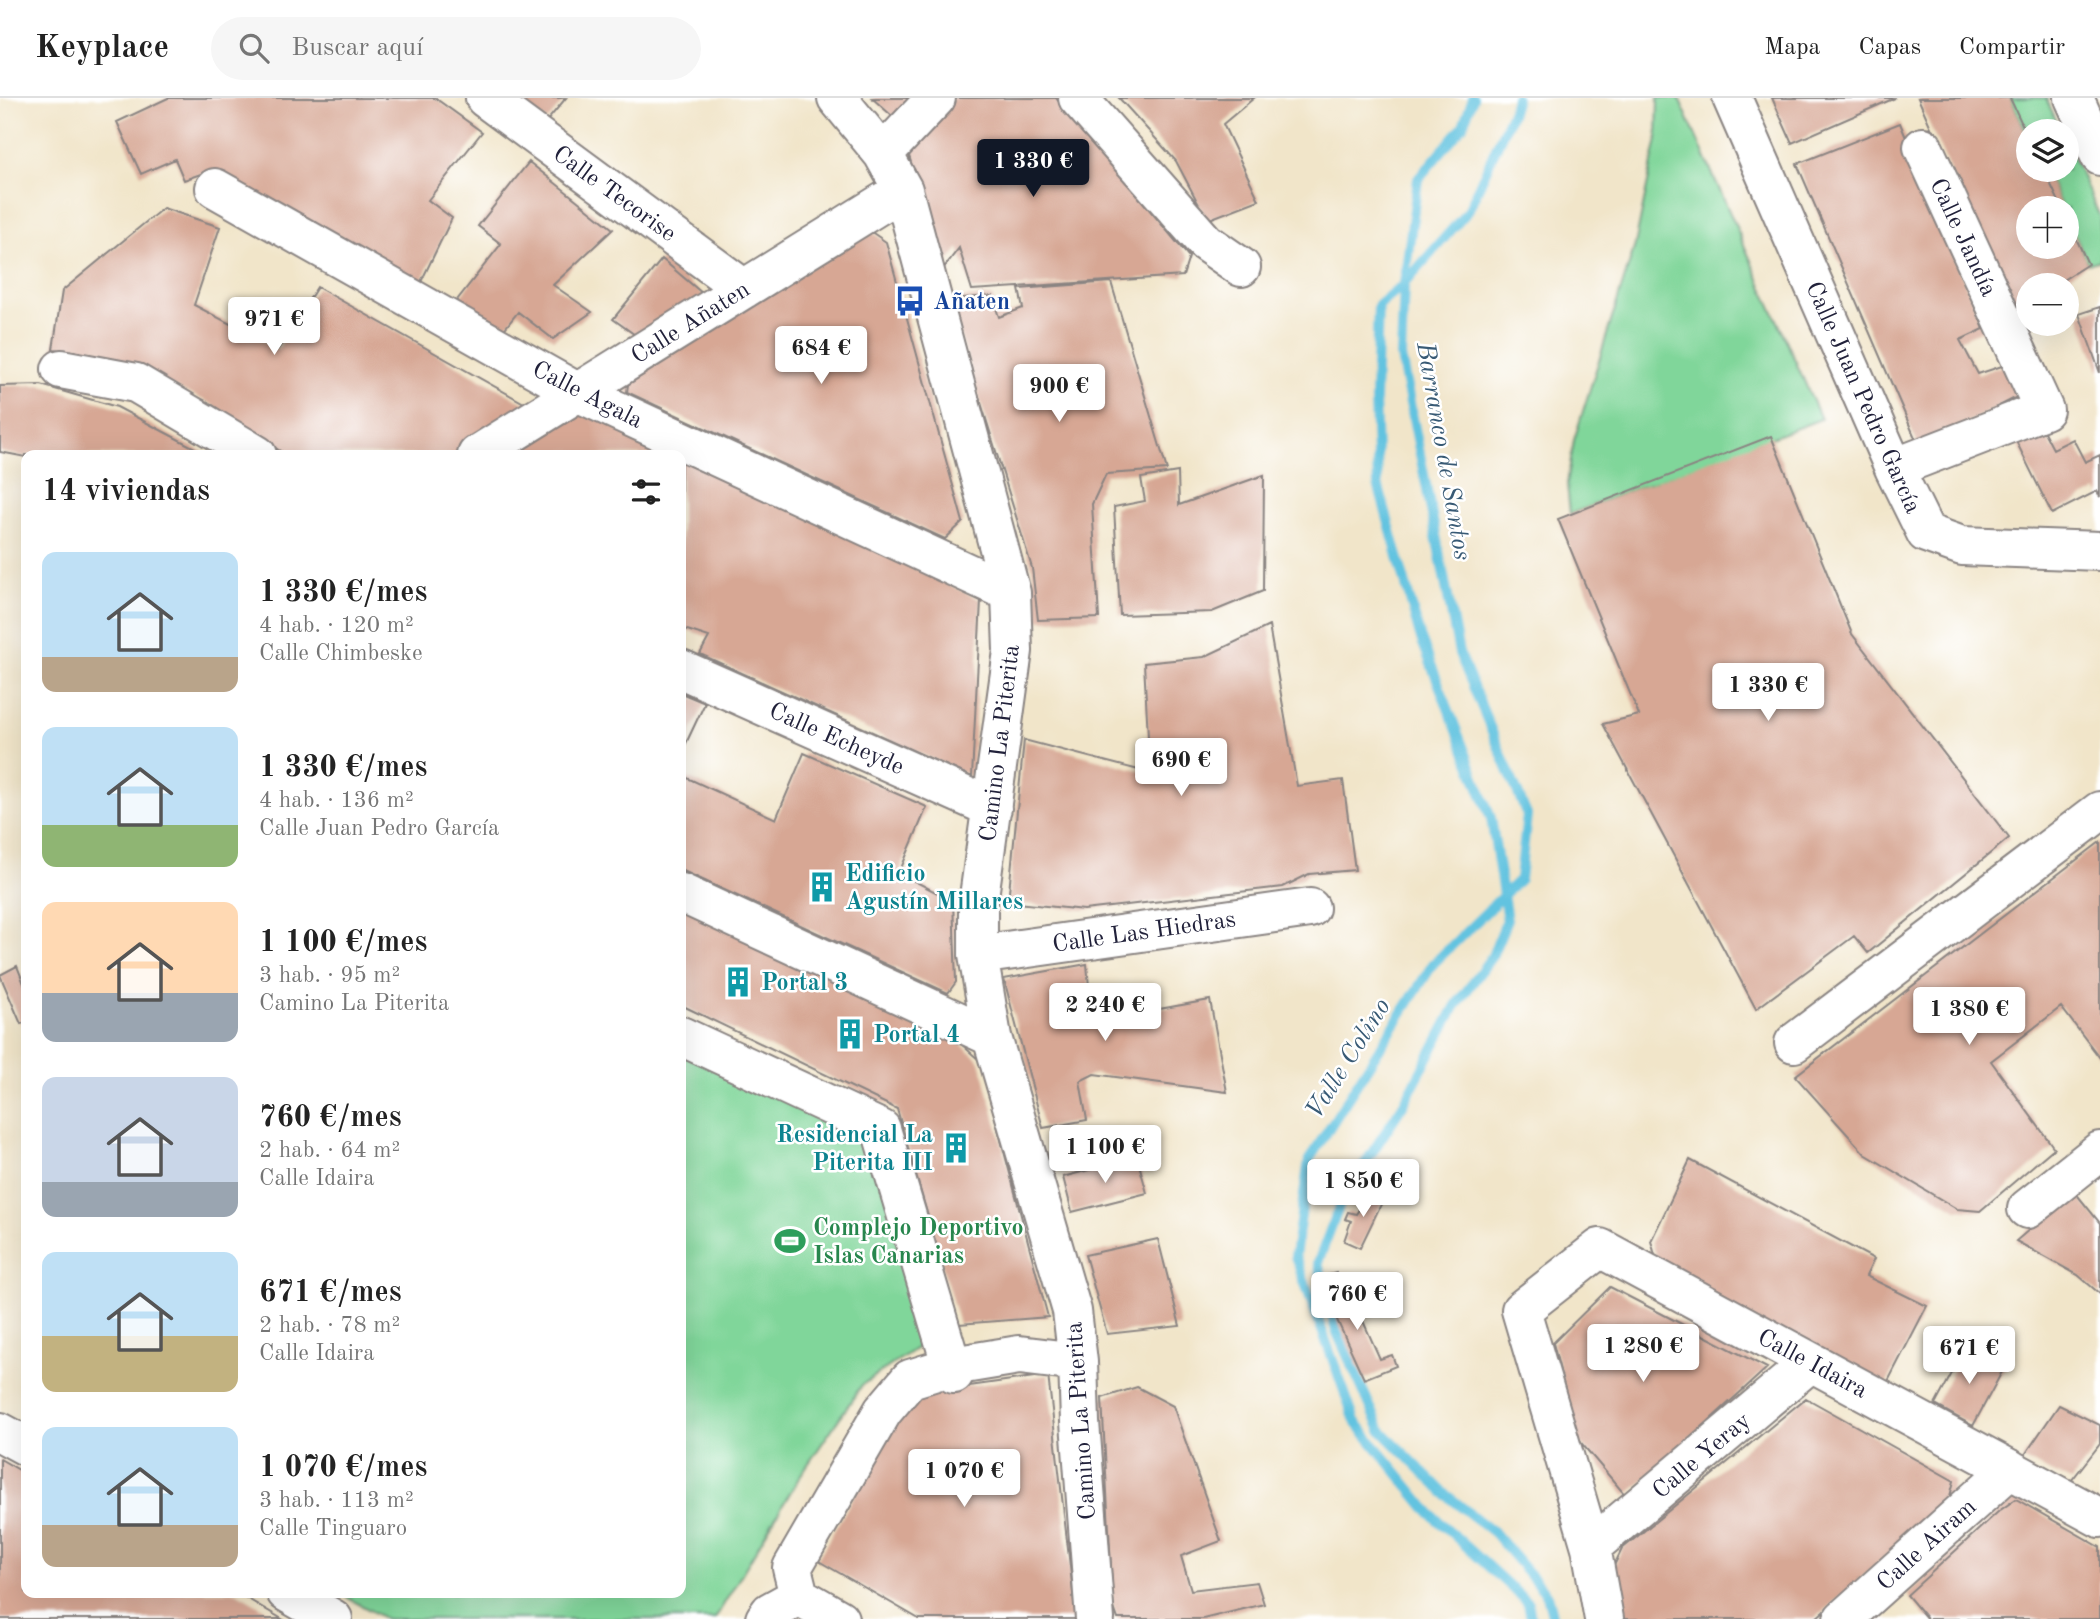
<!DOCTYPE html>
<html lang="es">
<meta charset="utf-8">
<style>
:root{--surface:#fff;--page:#f6f6f6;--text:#222;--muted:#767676;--line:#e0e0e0;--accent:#111827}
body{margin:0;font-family:"Old Standard TT",serif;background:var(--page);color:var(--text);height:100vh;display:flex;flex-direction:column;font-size:26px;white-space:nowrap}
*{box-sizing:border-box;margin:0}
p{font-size:23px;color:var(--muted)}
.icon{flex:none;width:38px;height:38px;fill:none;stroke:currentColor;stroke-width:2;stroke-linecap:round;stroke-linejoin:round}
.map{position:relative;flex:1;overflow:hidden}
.sheet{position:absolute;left:21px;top:352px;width:665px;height:1148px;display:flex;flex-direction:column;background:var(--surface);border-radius:14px;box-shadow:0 7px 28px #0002}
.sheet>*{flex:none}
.tools{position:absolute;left:2016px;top:21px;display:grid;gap:14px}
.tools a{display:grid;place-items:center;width:63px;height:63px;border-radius:50%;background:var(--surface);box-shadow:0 7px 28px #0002;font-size:35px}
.price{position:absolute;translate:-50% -60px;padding:0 16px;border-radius:7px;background:#fff;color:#222;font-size:23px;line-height:46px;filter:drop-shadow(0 2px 4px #0008)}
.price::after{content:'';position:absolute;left:50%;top:42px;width:21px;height:16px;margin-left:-10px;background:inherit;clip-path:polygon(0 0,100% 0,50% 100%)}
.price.on{background:var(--accent);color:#fff}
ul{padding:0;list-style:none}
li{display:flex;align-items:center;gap:21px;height:175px;padding:0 21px}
li span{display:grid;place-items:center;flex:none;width:196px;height:140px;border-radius:14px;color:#555}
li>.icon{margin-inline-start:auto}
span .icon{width:84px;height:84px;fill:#fffc;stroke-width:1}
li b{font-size:30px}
h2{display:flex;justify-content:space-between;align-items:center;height:84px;padding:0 21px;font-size:30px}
header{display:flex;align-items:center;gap:42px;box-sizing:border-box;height:98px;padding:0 35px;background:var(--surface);border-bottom:2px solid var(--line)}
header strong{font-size:33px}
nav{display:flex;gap:38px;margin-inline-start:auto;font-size:24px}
.search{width:490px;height:63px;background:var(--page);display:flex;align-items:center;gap:18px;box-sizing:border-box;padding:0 24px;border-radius:38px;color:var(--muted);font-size:26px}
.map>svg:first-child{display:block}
.green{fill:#80d69a;stroke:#517c6a;stroke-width:2}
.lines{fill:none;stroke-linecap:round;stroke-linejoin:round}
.stream{stroke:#62c3e0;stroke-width:10}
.building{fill:#d7a794}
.street-casing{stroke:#8a8482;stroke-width:42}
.street{stroke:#fff;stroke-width:38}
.labels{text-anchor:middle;stroke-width:5;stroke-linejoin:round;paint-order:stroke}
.street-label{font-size:24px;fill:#22223b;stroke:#fff}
.transit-label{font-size:24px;font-weight:bold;fill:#164399;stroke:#fff;text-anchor:start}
.culture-label{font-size:24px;font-weight:bold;fill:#0d838f;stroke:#fff;text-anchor:start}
.leisure-label{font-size:24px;font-weight:bold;fill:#27864d;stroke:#fff;text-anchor:start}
.water-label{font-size:26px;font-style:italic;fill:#385a75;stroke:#fff}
</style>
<header>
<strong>Keyplace</strong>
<div class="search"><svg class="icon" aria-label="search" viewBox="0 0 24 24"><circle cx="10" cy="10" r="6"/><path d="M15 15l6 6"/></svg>Buscar aquí</div>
<nav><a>Mapa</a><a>Capas</a><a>Compartir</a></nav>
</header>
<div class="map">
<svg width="2100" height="1521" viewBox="0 0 2100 1521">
<rect width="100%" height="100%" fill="#fff"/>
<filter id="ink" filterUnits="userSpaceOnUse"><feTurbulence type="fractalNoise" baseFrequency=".0143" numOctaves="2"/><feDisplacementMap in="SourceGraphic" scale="14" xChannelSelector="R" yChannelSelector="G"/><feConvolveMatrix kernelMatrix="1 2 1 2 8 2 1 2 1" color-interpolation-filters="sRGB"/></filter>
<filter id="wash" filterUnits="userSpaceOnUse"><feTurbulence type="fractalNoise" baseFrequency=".00686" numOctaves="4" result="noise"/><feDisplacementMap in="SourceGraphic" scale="28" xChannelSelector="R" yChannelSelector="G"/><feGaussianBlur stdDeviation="1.57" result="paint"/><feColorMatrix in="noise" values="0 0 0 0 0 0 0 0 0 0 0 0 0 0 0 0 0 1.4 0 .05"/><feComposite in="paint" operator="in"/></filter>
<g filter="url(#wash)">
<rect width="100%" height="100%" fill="#f1e5c9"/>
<path class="green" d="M1658,0h21l142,321 -251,95 -3,-30 7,-44 61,-195 22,-106z
M2010,0h36l15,33h-33v6z
M2067,45l33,74v43l-12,4 -21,-45v-11h-5l-18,-38h23z
M681,950l193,91 51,203 -63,43 -62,91 -85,143h-329l-47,-26 342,-1z"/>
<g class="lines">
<path class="stream" d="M1473,0l-10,28 -45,53 -14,105 -3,73 58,296 68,162 -7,64 -87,85 -124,196 -14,96 60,165 75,92 98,90 3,16
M1516,0l-4,14 -44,99 -64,73 -26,22 -3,93 3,85 42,152 71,182 16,102 -15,36 -37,51 -52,98 -61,94 -24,63 18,69 45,99 62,62 51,41 53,62 6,24"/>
</g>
<g id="blocks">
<path class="building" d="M168,0h267l47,34 -54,68 24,18 -34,70 -212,-116 -22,8 -9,-21 -34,15 -24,-52z
M510,0h56l-19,23z
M872,0h51l-23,25z
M953,0h103l133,159 -6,19 -211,14 -13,-42 -16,21 -36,-120z
M1119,0h135l-31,26 36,76 -52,20 -31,-59z
M1772,0h123l-103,45z
M1918,0h92l18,39v33h16l18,38h-34v39h39v-28l21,45 -33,21h-27v17l-16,10z
M1900,25l84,206 -24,11 18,34 24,-8 15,31 -98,50 -122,-283z
M529,64l84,67 -60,56 39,27 -39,27 -35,-27 -16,20 -48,-28 47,-60 -23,-18z
M163,110l57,19 -26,78 84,44 39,-62 214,120 -77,48h-168l-78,-53 -95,-43 -60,-10 9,-58z
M870,133l16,11 77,280 -18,17 -318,-147 2,-15z
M662,161l48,41 -65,42 -32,-23z
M1111,184l56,188 -61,4 -14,30 7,114 -61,2 -6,-52 -83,-269 43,-3 7,21 24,-9 -4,-19z
M2100,209v66l-21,-59z
M41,287l76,22 91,48h-182v2l-26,-5v-66z
M576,309l101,48h-179z
M2042,330l11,21 20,-10 12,23 15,-7v42l-3,-6 -45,23 -36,-73z
M1771,338l81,198 157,204 -141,115 -14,-17 -98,73 -153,-285 36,-9 -81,-196z
M681,359l300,143 -9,177 -272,-123 9,-17 -28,-9z
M1178,374l1,33 85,-30 -1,116 -51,21 -92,3 -6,-108 31,-6 -4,-23z
M1269,528l28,160 46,-6 12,90 -46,4 -26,13 -199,23 -76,-8 16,-162 126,33 -6,-110 60,-6z
M681,595l24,10 -24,51z
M804,655l123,54 -28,66 54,28 3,81 -8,11 -267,-123v-95l95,44z
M2100,744v216l-39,-51 -70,54 63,87 -74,63 -23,-2 -92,-55 -70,-78z
M681,801l258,125 41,37 68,256 -89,7 -62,-215 -216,-104z
M1087,866l5,57 118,-21 17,92 -133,-18 -14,7 7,39 -44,8 -39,-149z
M17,868l9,23v33l-5,2 -21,-49z
M1137,1059l10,36 -75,19 -9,-35z
M1690,1062l184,99 -8,17 61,30 -44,85 -224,-122 -8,-28z
M1372,1092l14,4 -26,54 -16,-7 7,-20 -6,-2 3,-7 8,2z
M2074,1093l26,32v71l-22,-19 -62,-34z
M1158,1141l22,87 -73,8 -22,-79z
M1336,1175l5,24 10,-3 29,65 12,-4 4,11 -32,13 -27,-59 -12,-44z
M1610,1189l157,81 -141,128 -49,-58 -24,-95z
M1966,1249l38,21 -31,58 -38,-21z
M1048,1277l28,244h-157l-102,-59 96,-166z
M1137,1289l36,19 48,135 -40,15 10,34 66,-8 7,22 -61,15h-85l-5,-14 -11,-207z
M1806,1300l148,83 -5,19 -134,119h-196l-9,-45 12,-25z
M2059,1307l41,20v19l-29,37 -49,-22z
M0,1361l26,15v118h210l46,27h-282z
M2016,1401l84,48v72h-173l-20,-24 92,-84z"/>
</g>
</g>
<g filter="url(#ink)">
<use href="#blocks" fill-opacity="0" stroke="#8a8482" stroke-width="2"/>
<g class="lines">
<g class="street-casing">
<path id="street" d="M485,0l259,191
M837,0l46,56 20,36 108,403 2,58 -35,253v51l14,82 80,274 6,51 2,60 15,197
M1078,0l127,144 36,25
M1732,0l162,370 32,65 36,13 138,5
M2074,0l26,58
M883,56l53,-56
M215,90l362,204 434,201
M61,271l75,14 121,72
M477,357l426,-265
M1894,370l150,-58 -121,-263
M681,571l311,139
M681,795l311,144
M978,857l332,-47
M681,938l200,93 73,245
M1794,945l306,-232
M2027,1111l73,-58
M0,1334l26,14
M1591,1449l220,-185
M286,1494l47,27
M799,1498l-7,-28 91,-157 27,-32 42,-13 67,-11 59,7
M799,1498l40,23
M765,1521l5,-7 29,-16
M1604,1521l-13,-72 -70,-237 79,-62 500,270
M1843,1521l167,-150"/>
</g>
<use href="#street" class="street"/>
</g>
</g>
<defs>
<g id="bus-bare" transform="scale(2.415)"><path d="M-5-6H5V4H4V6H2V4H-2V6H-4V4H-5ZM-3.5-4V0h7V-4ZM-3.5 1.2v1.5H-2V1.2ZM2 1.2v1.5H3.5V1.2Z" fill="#1a4fb4" stroke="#fff" stroke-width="2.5" paint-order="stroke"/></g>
<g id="building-bare" transform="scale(2.415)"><path d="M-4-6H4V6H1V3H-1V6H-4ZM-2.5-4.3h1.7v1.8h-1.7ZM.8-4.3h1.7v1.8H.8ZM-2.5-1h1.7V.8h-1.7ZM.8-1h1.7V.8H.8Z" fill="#0f9aa8" stroke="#fff" stroke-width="2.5" paint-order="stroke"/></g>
<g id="stadium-bare" transform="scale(2.415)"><path d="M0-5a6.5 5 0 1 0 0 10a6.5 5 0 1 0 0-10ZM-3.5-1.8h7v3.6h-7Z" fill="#2e9e5b" stroke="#fff" stroke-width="2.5" paint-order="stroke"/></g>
</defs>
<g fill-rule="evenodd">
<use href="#bus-bare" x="910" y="203"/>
<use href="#building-bare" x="822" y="789"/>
<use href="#building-bare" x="738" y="884"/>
<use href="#building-bare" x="850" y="936"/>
<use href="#building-bare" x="956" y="1050"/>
<use href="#stadium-bare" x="790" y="1143"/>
</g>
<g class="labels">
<g class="street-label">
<text transform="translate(615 95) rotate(36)" y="8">Calle Tecorise</text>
<text transform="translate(1964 139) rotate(65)" y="8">Calle Jandía</text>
<text transform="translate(690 224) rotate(-32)" y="8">Calle Añaten</text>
<text transform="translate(588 296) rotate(27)" y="8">Calle Agala</text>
<text transform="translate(1864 299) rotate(66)" y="8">Calle Juan Pedro García</text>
<text transform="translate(837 640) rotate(24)" y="8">Calle Echeyde</text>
<text transform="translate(999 645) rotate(-83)" y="8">Camino La Piterita</text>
<text transform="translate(1144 833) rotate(-8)" y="8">Calle Las Hiedras</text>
<text transform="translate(1813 1265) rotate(28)" y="8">Calle Idaira</text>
<text transform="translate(1080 1323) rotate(-94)" y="8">Camino La Piterita</text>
<text transform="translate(1701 1357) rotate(-40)" y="8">Calle Yeray</text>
<text transform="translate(1926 1446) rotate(-42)" y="8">Calle Airam</text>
</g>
<g class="transit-label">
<text x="933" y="211">Añaten</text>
</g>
<g class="culture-label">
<text x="845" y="783">Edificio<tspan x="845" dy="28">Agustín Millares</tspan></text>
<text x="761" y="892">Portal 3</text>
<text x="873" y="944">Portal 4</text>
<text x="933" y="1044" text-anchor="end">Residencial La<tspan x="933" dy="28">Piterita III</tspan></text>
</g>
<g class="leisure-label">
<text x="813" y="1137">Complejo Deportivo<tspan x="813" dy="28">Islas Canarias</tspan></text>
</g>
<g class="water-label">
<text transform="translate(1445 353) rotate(80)" y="9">Barranco de Santos</text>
<text transform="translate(1347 960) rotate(-58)" y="9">Valle Colino</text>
</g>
</g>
</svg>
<div class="tools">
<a><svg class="icon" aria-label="layers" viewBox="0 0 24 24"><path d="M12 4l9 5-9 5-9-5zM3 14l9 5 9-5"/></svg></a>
<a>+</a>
<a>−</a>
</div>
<b class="price on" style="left:1033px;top:101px">1 330 €</b>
<b class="price" style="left:274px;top:259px">971 €</b>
<b class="price" style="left:821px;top:288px">684 €</b>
<b class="price" style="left:1059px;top:326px">900 €</b>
<b class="price" style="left:1768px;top:625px">1 330 €</b>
<b class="price" style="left:1181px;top:700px">690 €</b>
<b class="price" style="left:1105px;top:945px">2 240 €</b>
<b class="price" style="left:1969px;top:949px">1 380 €</b>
<b class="price" style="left:1105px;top:1087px">1 100 €</b>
<b class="price" style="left:1363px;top:1121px">1 850 €</b>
<b class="price" style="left:1357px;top:1234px">760 €</b>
<b class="price" style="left:1643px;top:1286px">1 280 €</b>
<b class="price" style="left:1969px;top:1288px">671 €</b>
<b class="price" style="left:964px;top:1411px">1 070 €</b>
<section class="sheet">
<h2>14 viviendas<svg class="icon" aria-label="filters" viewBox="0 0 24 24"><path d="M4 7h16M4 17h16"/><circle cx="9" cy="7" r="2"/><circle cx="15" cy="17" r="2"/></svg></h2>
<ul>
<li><span style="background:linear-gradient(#bfe0f5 75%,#b9a48a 0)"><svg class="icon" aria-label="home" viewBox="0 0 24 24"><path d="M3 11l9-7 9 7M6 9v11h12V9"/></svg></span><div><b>1 330 €/mes</b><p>4 hab. · 120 m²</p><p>Calle Chimbeske</p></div></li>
<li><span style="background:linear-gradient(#bfe0f5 70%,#8fb573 0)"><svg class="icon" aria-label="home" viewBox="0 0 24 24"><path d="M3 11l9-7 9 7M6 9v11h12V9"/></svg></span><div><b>1 330 €/mes</b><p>4 hab. · 136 m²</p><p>Calle Juan Pedro García</p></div></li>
<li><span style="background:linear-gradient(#ffd9b3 65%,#9aa5b1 0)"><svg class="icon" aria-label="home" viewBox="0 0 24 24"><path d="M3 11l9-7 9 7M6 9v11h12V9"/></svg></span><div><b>1 100 €/mes</b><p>3 hab. · 95 m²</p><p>Camino La Piterita</p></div></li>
<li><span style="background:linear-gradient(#c9d6e8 75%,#9aa5b1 0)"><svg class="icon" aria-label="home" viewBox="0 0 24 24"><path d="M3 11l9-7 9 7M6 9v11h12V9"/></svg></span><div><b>760 €/mes</b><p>2 hab. · 64 m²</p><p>Calle Idaira</p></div></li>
<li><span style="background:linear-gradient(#bfe0f5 60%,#c2b280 0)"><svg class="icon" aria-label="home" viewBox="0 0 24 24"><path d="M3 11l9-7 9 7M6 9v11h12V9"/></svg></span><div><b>671 €/mes</b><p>2 hab. · 78 m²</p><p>Calle Idaira</p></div></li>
<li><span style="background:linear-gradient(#bfe0f5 70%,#b9a48a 0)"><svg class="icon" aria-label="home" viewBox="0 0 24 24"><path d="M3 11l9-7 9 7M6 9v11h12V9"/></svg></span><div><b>1 070 €/mes</b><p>3 hab. · 113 m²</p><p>Calle Tinguaro</p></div></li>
</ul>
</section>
</div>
